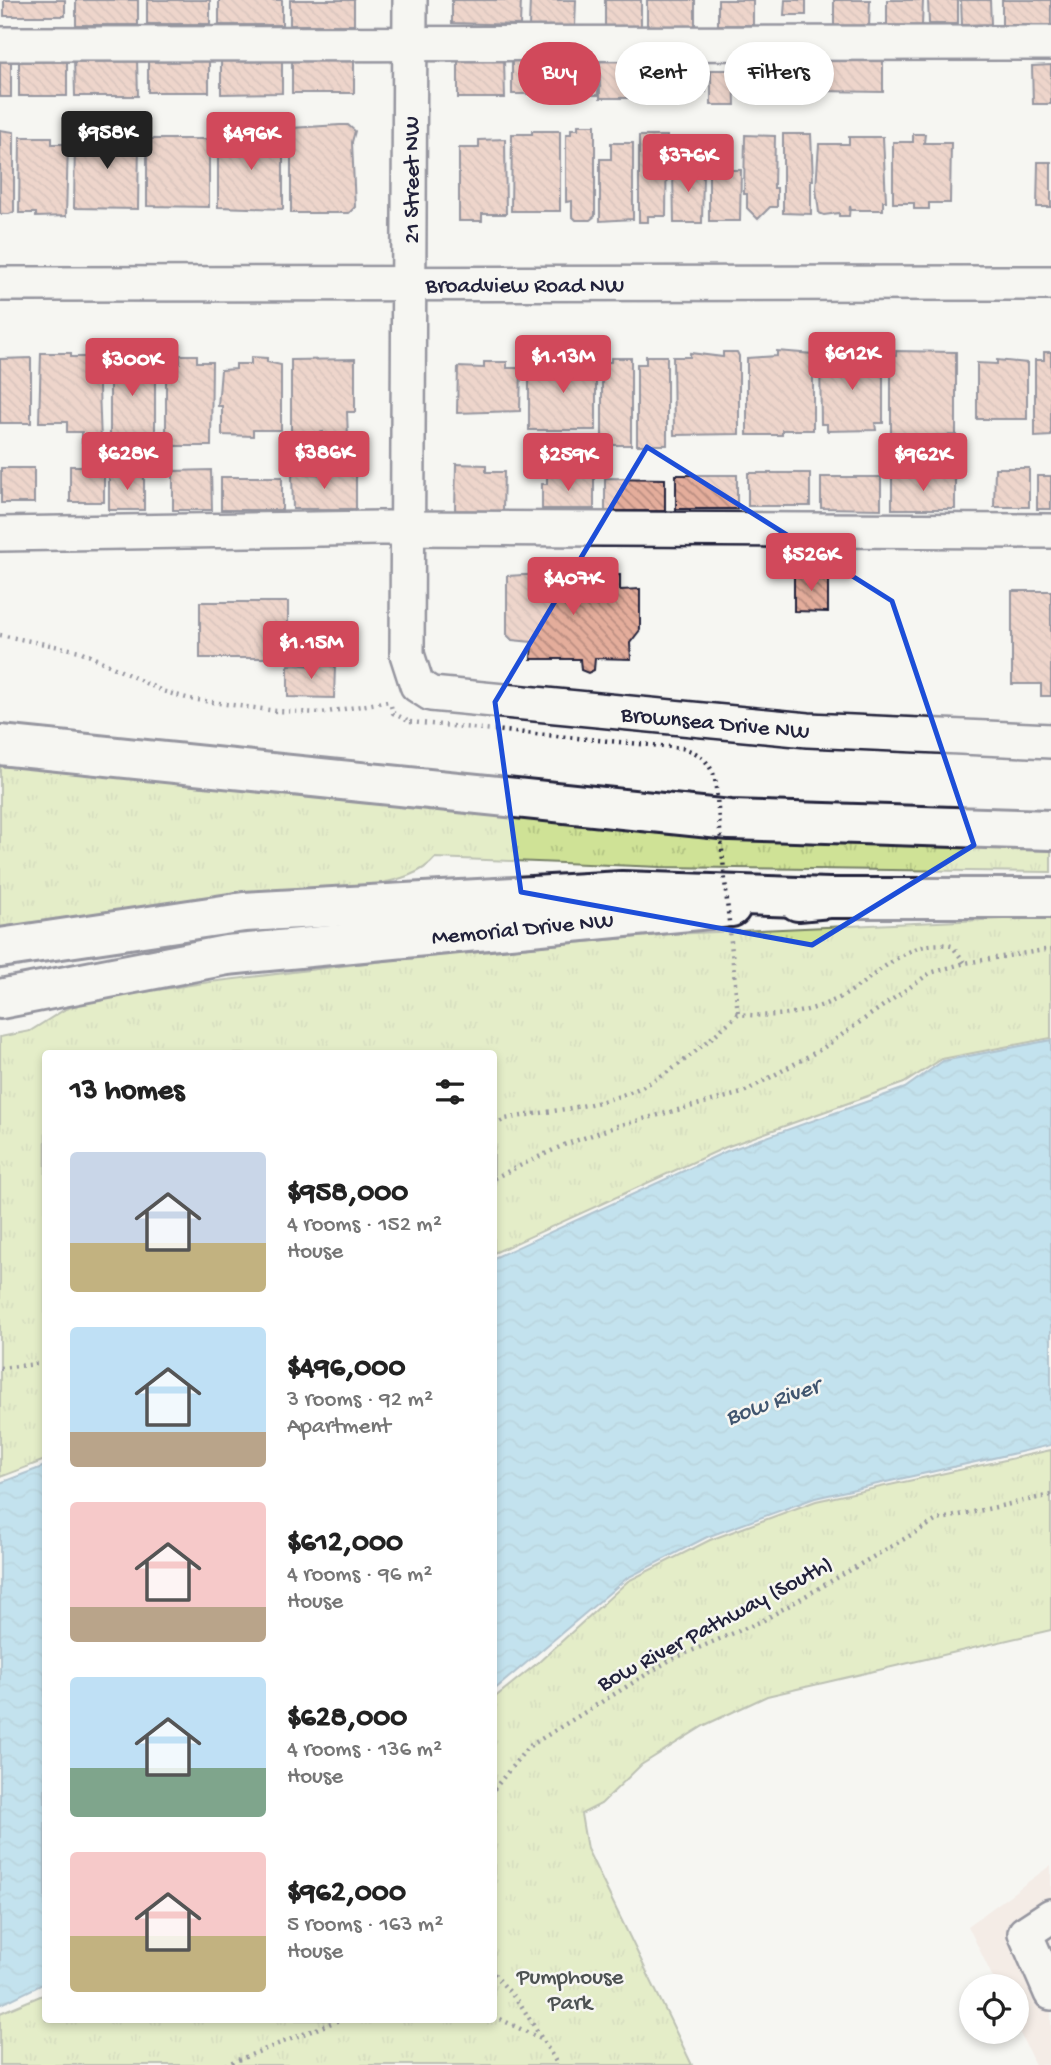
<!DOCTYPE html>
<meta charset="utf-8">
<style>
:root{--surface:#fff;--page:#f2f2f2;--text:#222;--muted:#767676;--accent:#d1495b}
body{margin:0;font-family:"Gochi Hand",sans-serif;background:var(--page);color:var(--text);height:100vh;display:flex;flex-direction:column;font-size:26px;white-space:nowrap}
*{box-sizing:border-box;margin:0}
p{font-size:23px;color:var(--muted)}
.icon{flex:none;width:38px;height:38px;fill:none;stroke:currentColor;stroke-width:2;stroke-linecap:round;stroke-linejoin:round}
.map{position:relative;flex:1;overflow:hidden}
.side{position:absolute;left:42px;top:1050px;width:455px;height:973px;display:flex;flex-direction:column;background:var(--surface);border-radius:7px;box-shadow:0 4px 10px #0003}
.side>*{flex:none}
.hud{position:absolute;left:518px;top:42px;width:427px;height:63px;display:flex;gap:14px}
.fabs{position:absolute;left:959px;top:1974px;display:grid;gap:14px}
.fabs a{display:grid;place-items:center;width:70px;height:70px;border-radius:50%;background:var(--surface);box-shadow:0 4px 10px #0003;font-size:35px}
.price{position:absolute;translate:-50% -60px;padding:0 16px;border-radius:7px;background:var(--accent);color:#fff;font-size:23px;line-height:46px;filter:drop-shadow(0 2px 4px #0008)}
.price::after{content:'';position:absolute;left:50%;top:42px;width:21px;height:16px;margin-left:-10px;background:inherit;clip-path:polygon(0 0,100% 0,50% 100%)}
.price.selected{background:#222;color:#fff}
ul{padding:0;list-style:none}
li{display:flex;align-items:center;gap:21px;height:175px;padding:0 28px}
li span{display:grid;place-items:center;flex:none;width:196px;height:140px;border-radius:7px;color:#555}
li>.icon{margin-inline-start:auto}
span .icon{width:84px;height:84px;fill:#fffc;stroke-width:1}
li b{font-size:30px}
h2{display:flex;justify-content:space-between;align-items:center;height:84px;padding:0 28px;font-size:30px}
.tag{padding:0 24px;border-radius:32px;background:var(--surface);box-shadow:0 4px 10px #0003;font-size:24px;line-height:63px}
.tag.selected{background:var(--accent);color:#fff}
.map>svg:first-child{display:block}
.built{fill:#f1e0d8}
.grass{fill:url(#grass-tufts);stroke:#788268;stroke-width:2}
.water{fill:url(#water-waves);stroke:#5e87a3;stroke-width:2}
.building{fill:url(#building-back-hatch);stroke:#22223b;stroke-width:2}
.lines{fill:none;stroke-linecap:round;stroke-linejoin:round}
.minor-casing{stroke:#22223b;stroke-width:38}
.major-casing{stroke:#22223b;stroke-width:44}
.highway-casing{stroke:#22223b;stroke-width:44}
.path{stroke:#22223b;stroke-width:4.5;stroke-dasharray:2 5;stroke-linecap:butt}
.minor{stroke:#f6f6f2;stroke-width:33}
.major{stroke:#f6f6f2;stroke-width:38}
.highway{stroke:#f6f6f2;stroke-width:38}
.path-bridge{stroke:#22223b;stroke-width:4.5;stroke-dasharray:2 5;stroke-linecap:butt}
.marked{fill:none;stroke:#1d4ed8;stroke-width:5;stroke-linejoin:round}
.labels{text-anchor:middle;stroke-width:5;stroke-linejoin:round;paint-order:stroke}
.street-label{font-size:23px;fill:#22223b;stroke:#f6f6f2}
.park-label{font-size:23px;fill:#4d5252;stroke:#f6f6f2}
.water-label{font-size:24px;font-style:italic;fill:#40556f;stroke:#f6f6f2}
</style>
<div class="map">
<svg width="1051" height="2065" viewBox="0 0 1051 2065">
<defs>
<pattern id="grass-tufts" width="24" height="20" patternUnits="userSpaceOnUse" patternTransform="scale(1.75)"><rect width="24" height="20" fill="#cfe296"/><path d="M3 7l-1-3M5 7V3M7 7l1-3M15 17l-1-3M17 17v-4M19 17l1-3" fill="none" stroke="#b1c282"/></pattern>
<pattern id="water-waves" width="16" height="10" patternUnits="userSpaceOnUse" patternTransform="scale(1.75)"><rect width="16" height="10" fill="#86cbe8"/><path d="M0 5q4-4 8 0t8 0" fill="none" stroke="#73aec8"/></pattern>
<pattern id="building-back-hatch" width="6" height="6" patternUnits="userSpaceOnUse" patternTransform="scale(1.75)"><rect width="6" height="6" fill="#e4ad9b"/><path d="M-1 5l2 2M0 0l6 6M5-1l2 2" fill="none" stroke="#b88c80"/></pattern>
</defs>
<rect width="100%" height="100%" fill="#f6f6f2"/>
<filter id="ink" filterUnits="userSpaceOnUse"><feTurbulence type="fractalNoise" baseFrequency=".0143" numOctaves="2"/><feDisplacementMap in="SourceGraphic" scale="14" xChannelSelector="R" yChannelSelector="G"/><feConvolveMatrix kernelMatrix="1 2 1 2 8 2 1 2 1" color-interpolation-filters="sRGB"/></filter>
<g filter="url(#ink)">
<path class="built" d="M1051,1865v200h-16l-18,-38v-41h-20l-29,-60z"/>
<path class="grass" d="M0,756l813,82 238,13v21l-390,-5 -226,-9c-13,16 -38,22 -57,26l-378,46z
M1051,917v121l-109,21 -38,24 -178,64 -232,106v-199h-448l-1,406 -45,17v-440l30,-6 34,-21 21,-9 125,-19 189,-23 273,-25z
M1051,1450v180l-284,66 -62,29 -64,40 -40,39 -20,10 6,35 105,216h-692v-52l45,-19 1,26h448v-322l46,-37 88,-80 82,-41 106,-39z"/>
<path class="water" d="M1051,1040v405l-236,53 -108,39 -80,41 -133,112v-432l233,-107 178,-63 38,-27z
M45,1466v517l-45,22v-522z"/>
<path class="building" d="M4,0h61v16h-61z
M76,0h62v25h-62z
M147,0h63v24h-63z
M219,0h63v25h-63z
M290,0h64v25h-64z
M452,0h69l-1,25 -68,-2z
M530,0h46l-1,27h-46z
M605,0h36v27h-36z
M647,0h48v26h-48z
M718,0h35v25h-35z
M785,0h21v15h-22z
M834,0h36l-1,27h-35z
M887,0h36l-1,26h-35z
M928,0h30v24h-29z
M961,0h29l1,24 -29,1z
M1002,0h49v27h-49z
M820,56l63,2v34l-64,-1z
M67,58v38h-48v-37z
M74,58l63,1 1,37h-63z
M282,58v35l-61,1v-35z
M512,58l38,1v35h-38z
M673,58l34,1 -1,33h-33z
M209,59v33h-61v-32z
M504,59l1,39h-47v-38z
M565,59l33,1v35h-33z
M636,59h34v36h-33z
M0,60h11v37h-11z
M292,60h62v33h-62z
M600,60h34v38h-34z
M745,60h30v35h-31z
M1051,65v39h-18l-1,-38z
M711,70h23l1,35h-24z
M340,125h8l7,6 -3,11 3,65 -6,6h-58v-85z
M578,125h17v91l-5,4h-14l-4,-4v-15l-6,1v-68h5v-5h7z
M0,130l14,2v80l-5,2h-9z
M88,130h37v10h14l-1,69 -64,-1 1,-68h13z
M532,131h28v80h-49l1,-77h20z
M218,134h23v4l42,-4v75l-65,-2z
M783,134h28l2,46h-2v34l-28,-1z
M913,134h12l-1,9h27l-1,60h-21v6h-15v-6h-21v-61h20z
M745,135l30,1 -1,52h3v19h-7l-12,12 -11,-11v-14h-3z
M639,136h28l-1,80h-18v6h-9z
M20,137h32v7h16l-2,72 -30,1v-4h-17z
M849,137h34l3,64h-3v9h-32l-1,-4 -1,10h-10v-3l-15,2 -5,-2 -3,-25 3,-44h30z
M147,139h62v68l-62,-1z
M505,139l1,75h-24v7h-23v-73h20v-8z
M611,143h22v76l-33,2v-62h11z
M678,161h16v12h9l-1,50h-28l-1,-51h5z
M1038,162h13v45h-14z
M709,170h32l-1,51h-31z
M777,351l36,3v76h-31v5h-35v-77l30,-2z
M896,351l60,1v83l-59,2 -6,-3v-79h5z
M126,352l29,2v89h-45v-89z
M723,352h14l2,4v78l-65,1 -1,-78h17v-4l33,4z
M1044,352h7v84l-16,1v-77h9z
M41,353h30v4h17v4h10l3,81h-19v-10h-15v-10h-28z
M180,355h17v7h15l-1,84h-45v-83h14z
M883,355v68h-8l1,7 -49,1v-7h-6l-1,-68z
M646,356h21v89h-30v-81h9z
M251,357l16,1v4l14,3v65h-28v6l-31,-1v-29h-4l3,-36 15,-1v-5h15z
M570,357l26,3v70h-67v-70h41z
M31,358v65h-31v-64z
M611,358h20v87h-29v-83h9z
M355,359v53h-8l1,25h-25v-5l-32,5v-77z
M997,360l30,3v56h-50v-56l20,1z
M484,362h23v6h14l-1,43 -63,2 1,-46 26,1z
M456,464l30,1v7h18l-1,39 -48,-1z
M70,466h34v36h-34z
M1,468h33v35h-33z
M995,468h34v39h-35z
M211,470l1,40h-39v-39z
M748,473h62v33h-62z
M109,474h35v36h-35z
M292,474h64v35h-63z
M676,475h61v34h-61z
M547,476l47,1v32h-52v-25h5z
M892,476h63v33h-63z
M1037,476h14v33h-14z
M221,477h61v33h-61z
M821,477h60v32l-60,-1z
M605,478l60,1v32h-60z
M794,574l34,1v37l-34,-1z
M523,575h97v15l20,-1v41l-10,13 1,16 -36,-1 -1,12 -6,3 -7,-3 -1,-11h-49l1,-17 -20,-2 -5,-5v-59z
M1012,591h39v105h-10v-12h-29z
M200,602h88v56h-88z
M288,665l47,1 -1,32 -46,-1z"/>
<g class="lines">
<g class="minor-casing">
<g id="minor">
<path id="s1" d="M410,0l-3,654 10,31 14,9 377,36 243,11"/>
<path d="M0,44l1051,-1"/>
<path id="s2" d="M0,284l1051,-1"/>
<path d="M0,534l381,-6 670,3"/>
<path d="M1051,1916l-26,17 26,60"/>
</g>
</g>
<g class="major-casing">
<g id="major">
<path d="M0,745l730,75 321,10"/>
<path d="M798,901l31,-3h222"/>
<path id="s3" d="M0,999l227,-44 504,-48"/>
</g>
</g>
<g class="highway-casing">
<path id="highway" d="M0,948l244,-36 378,-21 207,7"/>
</g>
<path class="path" d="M0,635l80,16 82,40 28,8 86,12 46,2 67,-12
M391,706l2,7 17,9
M494,1125l11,-6c41,-8 86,-11 125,-27 41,-16 76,-49 108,-78 37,4 71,0 105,-18 34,-19 66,-60 109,-50l13,17
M494,1178l70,-33 53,-19 125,-33 81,-45 107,-75 35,-10 86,-14
M0,1368l46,-5
M494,1789l34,-42 142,-87 92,-39 175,-101 114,-25
M494,1974l27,31 37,60
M494,2016l49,24
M225,2065l114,-45"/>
<use href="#minor" class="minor"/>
<use href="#major" class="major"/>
<use href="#highway" class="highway"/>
<path class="path-bridge" d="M410,722l272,26c18,5 26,12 33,30l23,236"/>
</g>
</g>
<path d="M0 0H1051V2065H0ZM647,447l245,154 82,244 -162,100 -291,-53 -26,-190z" fill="#f6f6f2" fill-opacity=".55" fill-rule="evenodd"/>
<path class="marked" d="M647,447l245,154 82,244 -162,100 -291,-53 -26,-190z"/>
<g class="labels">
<g class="street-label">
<text transform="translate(410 180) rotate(-90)" y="8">21 Street NW</text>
<text dy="8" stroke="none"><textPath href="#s2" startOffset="525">Broadview Road NW</textPath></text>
<text dy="8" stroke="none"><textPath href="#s1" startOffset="989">Brownsea Drive NW</textPath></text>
<text dy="8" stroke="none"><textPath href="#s3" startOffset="528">Memorial Drive NW</textPath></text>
<text transform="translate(714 1622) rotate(-28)" y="8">Bow River Pathway (South)</text>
</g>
<g class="park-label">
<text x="570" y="1983">Pumphouse<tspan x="570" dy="26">Park</tspan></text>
</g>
<g class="water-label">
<text transform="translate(772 1400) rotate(-20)" y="8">Bow River</text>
</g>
</g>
</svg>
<div class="fabs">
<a><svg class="icon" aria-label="locate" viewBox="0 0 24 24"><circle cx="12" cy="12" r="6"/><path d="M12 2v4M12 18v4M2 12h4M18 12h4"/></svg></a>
</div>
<b class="price selected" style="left:107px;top:171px">$958K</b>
<b class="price" style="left:251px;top:172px">$496K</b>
<b class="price" style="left:688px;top:194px">$376K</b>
<b class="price" style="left:852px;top:392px">$612K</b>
<b class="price" style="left:563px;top:395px">$1.13M</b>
<b class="price" style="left:132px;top:398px">$300K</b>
<b class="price" style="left:324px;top:491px">$386K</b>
<b class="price" style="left:127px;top:492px">$628K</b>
<b class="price" style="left:568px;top:493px">$259K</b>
<b class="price" style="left:923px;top:493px">$962K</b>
<b class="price" style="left:811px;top:593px">$526K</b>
<b class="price" style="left:573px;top:617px">$407K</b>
<b class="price" style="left:311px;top:681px">$1.15M</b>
<div class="hud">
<a class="tag selected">Buy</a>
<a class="tag">Rent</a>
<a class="tag">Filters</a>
</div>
<section class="side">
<h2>13 homes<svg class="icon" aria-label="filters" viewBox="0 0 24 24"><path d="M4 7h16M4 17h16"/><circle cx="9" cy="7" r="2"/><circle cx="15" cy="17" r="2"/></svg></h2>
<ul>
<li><span style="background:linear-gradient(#c9d6e8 65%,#c2b280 0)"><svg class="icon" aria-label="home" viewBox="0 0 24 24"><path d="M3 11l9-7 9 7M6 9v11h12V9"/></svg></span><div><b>$958,000</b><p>4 rooms · 152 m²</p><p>House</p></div></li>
<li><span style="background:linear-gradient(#bfe0f5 75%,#b9a48a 0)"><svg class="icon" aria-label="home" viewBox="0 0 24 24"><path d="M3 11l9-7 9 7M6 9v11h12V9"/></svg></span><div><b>$496,000</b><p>3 rooms · 92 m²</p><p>Apartment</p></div></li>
<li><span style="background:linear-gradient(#f6c9c9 75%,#b9a48a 0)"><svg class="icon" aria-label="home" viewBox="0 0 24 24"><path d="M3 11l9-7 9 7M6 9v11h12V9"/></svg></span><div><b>$612,000</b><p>4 rooms · 96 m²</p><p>House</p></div></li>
<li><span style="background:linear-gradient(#bfe0f5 65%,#7fa58c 0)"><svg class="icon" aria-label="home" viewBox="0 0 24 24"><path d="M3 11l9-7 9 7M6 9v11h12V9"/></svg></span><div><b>$628,000</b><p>4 rooms · 136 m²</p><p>House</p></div></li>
<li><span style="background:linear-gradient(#f6c9c9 60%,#c2b280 0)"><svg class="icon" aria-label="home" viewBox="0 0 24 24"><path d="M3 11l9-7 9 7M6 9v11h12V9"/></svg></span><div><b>$962,000</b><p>5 rooms · 163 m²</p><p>House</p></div></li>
</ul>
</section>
</div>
